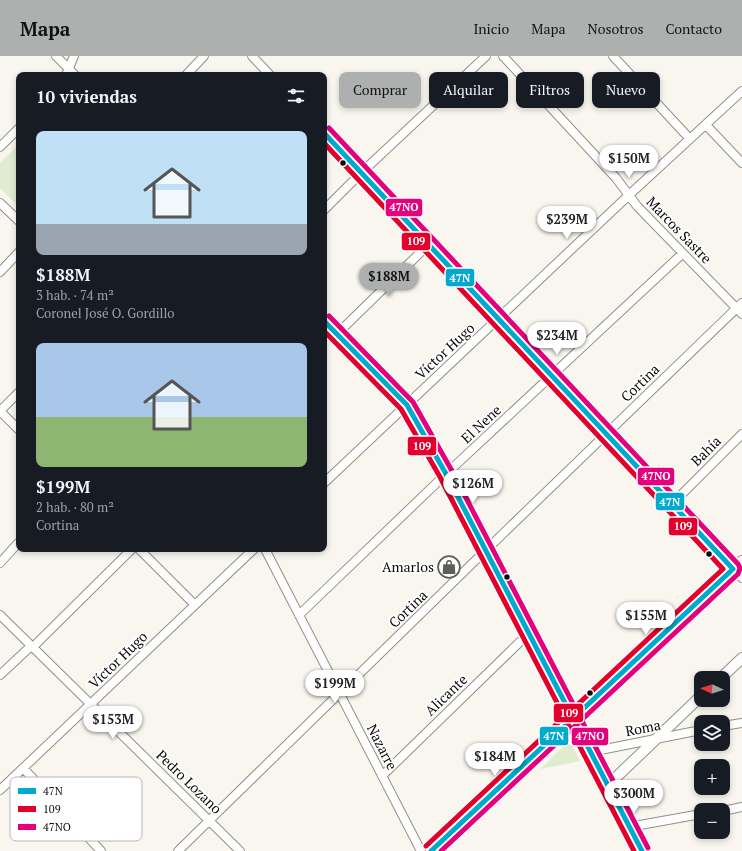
<!DOCTYPE html>
<html lang="es">
<meta charset="utf-8">
<style>
:root{--surface:#171b24;--page:#242831;--text:#f1f3f6;--muted:#9ea1a6;--accent:#aeb0b0}
body{margin:0;font-family:"PT Serif",serif;background:var(--page);color:var(--text);height:100vh;display:flex;flex-direction:column;font-size:15px;white-space:nowrap}
*{box-sizing:border-box;margin:0}
p{font-size:13px;color:var(--muted)}
.icon{flex:none;width:22px;height:22px;fill:none;stroke:currentColor;stroke-width:2;stroke-linecap:round;stroke-linejoin:round}
.map{position:relative;flex:1;overflow:hidden}
.panel{position:absolute;left:16px;top:16px;width:311px;height:480px;display:flex;flex-direction:column;background:var(--surface);border-radius:8px;box-shadow:0 2px 6px #0003}
.panel>*{flex:none}
.top-card{position:absolute;left:339px;top:16px;width:343px;height:36px;display:flex;gap:8px}
.needle{width:26px;rotate:274deg}
.controls{position:absolute;left:694px;top:615px;display:grid;gap:8px}
.controls a{display:grid;place-items:center;width:36px;height:36px;border-radius:8px;background:var(--surface);box-shadow:0 2px 6px #0003;font-size:20px}
.price{position:absolute;translate:-50% -34px;padding:0 9px;border-radius:14px;background:#fff;color:#222;font-size:13px;line-height:26px;filter:drop-shadow(0 1px 2px #0008)}
.price::after{content:'';position:absolute;left:50%;top:24px;width:12px;height:9px;margin-left:-6px;background:inherit;clip-path:polygon(0 0,100% 0,50% 100%)}
.price.selected{background:var(--accent);color:#111}
ul{padding:0;list-style:none}
li{display:grid;align-content:center;gap:8px;height:212px;padding:0 20px}
li span{display:grid;place-items:center;height:124px;border-radius:8px;color:#555}
li>.icon{margin-inline-start:auto}
span .icon{width:72px;height:72px;fill:#fffc;stroke-width:1}
li b{font-size:17px}
h2{display:flex;justify-content:space-between;align-items:center;height:48px;padding:0 20px;font-size:17px}
.pill{padding:0 14px;border-radius:8px;background:var(--surface);box-shadow:0 2px 6px #0003;font-size:14px;line-height:36px}
.pill.selected{background:var(--accent);color:#111}
header{display:flex;align-items:center;gap:24px;box-sizing:border-box;height:56px;padding:0 20px;background:var(--accent);color:#111}
header strong{font-size:19px}
nav{display:flex;gap:22px;margin-inline-start:auto;font-size:14px}
.map>svg:first-child{display:block}
.green{fill:#e0eccf}
.lines{fill:none;stroke-linecap:round;stroke-linejoin:round}
.minor-casing{stroke:#91908d;stroke-width:10}
.tertiary-casing{stroke:#91908d;stroke-width:12}
.minor{stroke:#fefefc;stroke-width:8}
.tertiary{stroke:#fefefc;stroke-width:10}
.bus-1-casing{stroke:#fff;stroke-width:8}
.bus-2-casing{stroke:#fff;stroke-width:8}
.bus-3-casing{stroke:#fff;stroke-width:8}
.bus-1{stroke:#00a9ce;stroke-width:5}
.bus-2{stroke:#e4002b;stroke-width:5}
.bus-3{stroke:#e5007d;stroke-width:5}
.bus-dot{fill:#0a0a0a;stroke:#fff;stroke-width:1.5}
.labels{text-anchor:middle;stroke-width:4;stroke-linejoin:round;paint-order:stroke}
.street-label{font-size:14px;fill:#0a0a0a;stroke:#fff}
.poi-label{font-size:14px;fill:#0a0a0a;stroke:#fff;text-anchor:end}
.key{fill:#fff;stroke:#b6b6b6;stroke-width:1}
.key-label{font-size:11px;fill:#0a0a0a}
.line-badge{stroke:#fff;stroke-width:1.5}
.badge-label{font-size:11px;text-anchor:middle;font-weight:bold;fill:#fff}
</style>
<header>
<strong>Mapa</strong>
<nav><a>Inicio</a><a>Mapa</a><a>Nosotros</a><a>Contacto</a></nav>
</header>
<div class="map">
<svg width="742" height="795" viewBox="0 0 742 795">
<rect width="100%" height="100%" fill="#f8f6ee"/>
<path class="green" d="M19,88v63l-19,-19v-25z
M566,688l6,1 8,16 -40,8z"/>
<g class="lines">
<g class="minor-casing">
<path id="minor" d="M56,0l19,19
M252,0l18,19
M503,0l113,122 21,28 105,108
M613,0l77,83
M66,19l8,-19
M186,19l18,-19
M706,69l36,38
M324,77l104,112 314,333
M0,91l19,-19
M0,147l19,18
M324,154l37,-37 125,-117
M0,216l19,-20
M324,265l76,76 7,8 39,69 121,231 6,15
M337,278l91,-89
M0,355l19,-19
M0,355l19,19
M324,427l305,-288 113,-104
M672,448l70,-70
M139,493l56,56
M265,493l156,302
M0,507l19,-21
M0,559l240,236
M299,559l147,-141 236,-220
M33,591l99,-98
M0,619l31,-29
M723,670l19,-3
M590,696l111,-22
M23,712l78,83
M382,720l147,-143
M0,734l254,-241
M723,755l19,-4
M629,771l72,-13
M178,795l307,-300 257,-248"/>
</g>
<g class="tertiary-casing">
<path id="tertiary" d="M721,622l21,-20
M573,664l69,131
M607,730l94,-90
M431,795l311,-290"/>
</g>
<use href="#minor" class="minor"/>
<use href="#tertiary" class="tertiary"/>
<g class="bus-1-casing">
<path id="bus-1" d="M324,77l409,436 -302,282
M324,265l83,84 39,69 196,377"/>
</g>
<g class="bus-2-casing">
<path id="bus-2" d="M324,87l399,426 -297,277
M324,275l77,78 39,68 194,374"/>
</g>
<g class="bus-3-casing">
<path id="bus-3" d="M329,72l409,436 2,4 -2,6 -297,277
M329,260l84,86 39,69 196,377"/>
</g>
<use href="#bus-1" class="bus-1"/>
<use href="#bus-2" class="bus-2"/>
<use href="#bus-3" class="bus-3"/>
</g>
<defs>
<g id="shop-ring" transform="scale(1.15)"><circle r="9.5" fill="#fff" stroke="#5d5d5a" stroke-width="1.5"/><path d="M-5-2.5h2.3a2.7 3.5 0 0 1 5.4 0H5L5.5 6h-11ZM-1.5-2.5h3a1.5 2.3 0 0 0-3 0Z" fill="#5d5d5a"/></g>
</defs>
<g fill-rule="evenodd">
<use href="#shop-ring" x="449" y="511"/>
</g>
<g class="bus-dot">
<circle cx="343" cy="107" r="3.5"/>
<circle cx="709" cy="498" r="3.5"/>
<circle cx="507" cy="521" r="3.5"/>
<circle cx="590" cy="637" r="3.5"/>
</g>
<g class="labels">
<g class="street-label">
<text transform="translate(679 174) rotate(46)" y="5">Marcos Sastre</text>
<text transform="translate(445 295) rotate(-43)" y="5">Víctor Hugo</text>
<text transform="translate(640 327) rotate(-44)" y="5">Cortina</text>
<text transform="translate(481 368) rotate(-43)" y="5">El Nene</text>
<text transform="translate(706 395) rotate(-45)" y="5">Bahía</text>
<text transform="translate(408 553) rotate(-44)" y="5">Cortina</text>
<text transform="translate(118 604) rotate(-44)" y="5">Víctor Hugo</text>
<text transform="translate(446 639) rotate(-44)" y="5">Alicante</text>
<text transform="translate(643 672) rotate(-11)" y="5">Roma</text>
<text transform="translate(382 691) rotate(63)" y="5">Nazarre</text>
<text transform="translate(189 726) rotate(44)" y="5">Pedro Lozano</text>
</g>
<g class="poi-label">
<text x="434" y="516">Amarlos</text>
</g>
</g>
<rect x="10" y="721" width="132" height="64" rx="6" class="key"/>
<rect x="18" y="732" width="18" height="6" fill="#00a9ce"/>
<rect x="18" y="750" width="18" height="6" fill="#e4002b"/>
<rect x="18" y="768" width="18" height="6" fill="#e5007d"/>
<g class="key-label">
<text x="43" y="739">47N</text>
<text x="43" y="757">109</text>
<text x="43" y="775">47NO</text>
</g>
<g class="line-badge">
<rect x="385" y="142" width="38" height="19" rx="4" fill="#e5007d"/>
<rect x="401" y="176" width="30" height="19" rx="4" fill="#e4002b"/>
<rect x="445" y="212" width="30" height="19" rx="4" fill="#00a9ce"/>
<rect x="407" y="380" width="30" height="20" rx="4" fill="#e4002b"/>
<rect x="637" y="411" width="38" height="19" rx="4" fill="#e5007d"/>
<rect x="655" y="436" width="30" height="19" rx="4" fill="#00a9ce"/>
<rect x="668" y="461" width="30" height="19" rx="4" fill="#e4002b"/>
<rect x="553" y="647" width="31" height="20" rx="4" fill="#e4002b"/>
<rect x="539" y="670" width="30" height="20" rx="4" fill="#00a9ce"/>
<rect x="571" y="671" width="38" height="19" rx="4" fill="#e5007d"/>
</g>
<g class="badge-label">
<text x="404" y="155">47NO</text>
<text x="416" y="189">109</text>
<text x="460" y="226">47N</text>
<text x="422" y="394">109</text>
<text x="656" y="424">47NO</text>
<text x="670" y="450">47N</text>
<text x="683" y="474">109</text>
<text x="569" y="661">109</text>
<text x="554" y="684">47N</text>
<text x="590" y="684">47NO</text>
</g>
</svg>
<div class="controls">
<a><svg class="needle" viewBox="-14 -14 28 28"><path d="M0-13l5 13h-10z" fill="#e53935"/><path d="M0 13l5-13h-10z" fill="#9ea1a6"/></svg></a>
<a><svg class="icon" aria-label="layers" viewBox="0 0 24 24"><path d="M12 4l9 5-9 5-9-5zM3 14l9 5 9-5"/></svg></a>
<a>+</a>
<a>−</a>
</div>
<b class="price" style="left:629px;top:123px">$150M</b>
<b class="price" style="left:567px;top:184px">$239M</b>
<b class="price selected" style="left:389px;top:241px">$188M</b>
<b class="price" style="left:557px;top:300px">$234M</b>
<b class="price" style="left:473px;top:448px">$126M</b>
<b class="price" style="left:646px;top:580px">$155M</b>
<b class="price" style="left:335px;top:648px">$199M</b>
<b class="price" style="left:113px;top:684px">$153M</b>
<b class="price" style="left:495px;top:721px">$184M</b>
<b class="price" style="left:634px;top:758px">$300M</b>
<div class="top-card">
<a class="pill selected">Comprar</a>
<a class="pill">Alquilar</a>
<a class="pill">Filtros</a>
<a class="pill">Nuevo</a>
</div>
<section class="panel">
<h2>10 viviendas<svg class="icon" aria-label="filters" viewBox="0 0 24 24"><path d="M4 7h16M4 17h16"/><circle cx="9" cy="7" r="2"/><circle cx="15" cy="17" r="2"/></svg></h2>
<ul>
<li><span style="background:linear-gradient(#bfe0f5 75%,#9aa5b1 0)"><svg class="icon" aria-label="home" viewBox="0 0 24 24"><path d="M3 11l9-7 9 7M6 9v11h12V9"/></svg></span><div><b>$188M</b><p>3 hab. · 74 m²</p><p>Coronel José O. Gordillo</p></div></li>
<li><span style="background:linear-gradient(#a9c7e8 60%,#8fb573 0)"><svg class="icon" aria-label="home" viewBox="0 0 24 24"><path d="M3 11l9-7 9 7M6 9v11h12V9"/></svg></span><div><b>$199M</b><p>2 hab. · 80 m²</p><p>Cortina</p></div></li>
</ul>
</section>
</div>
